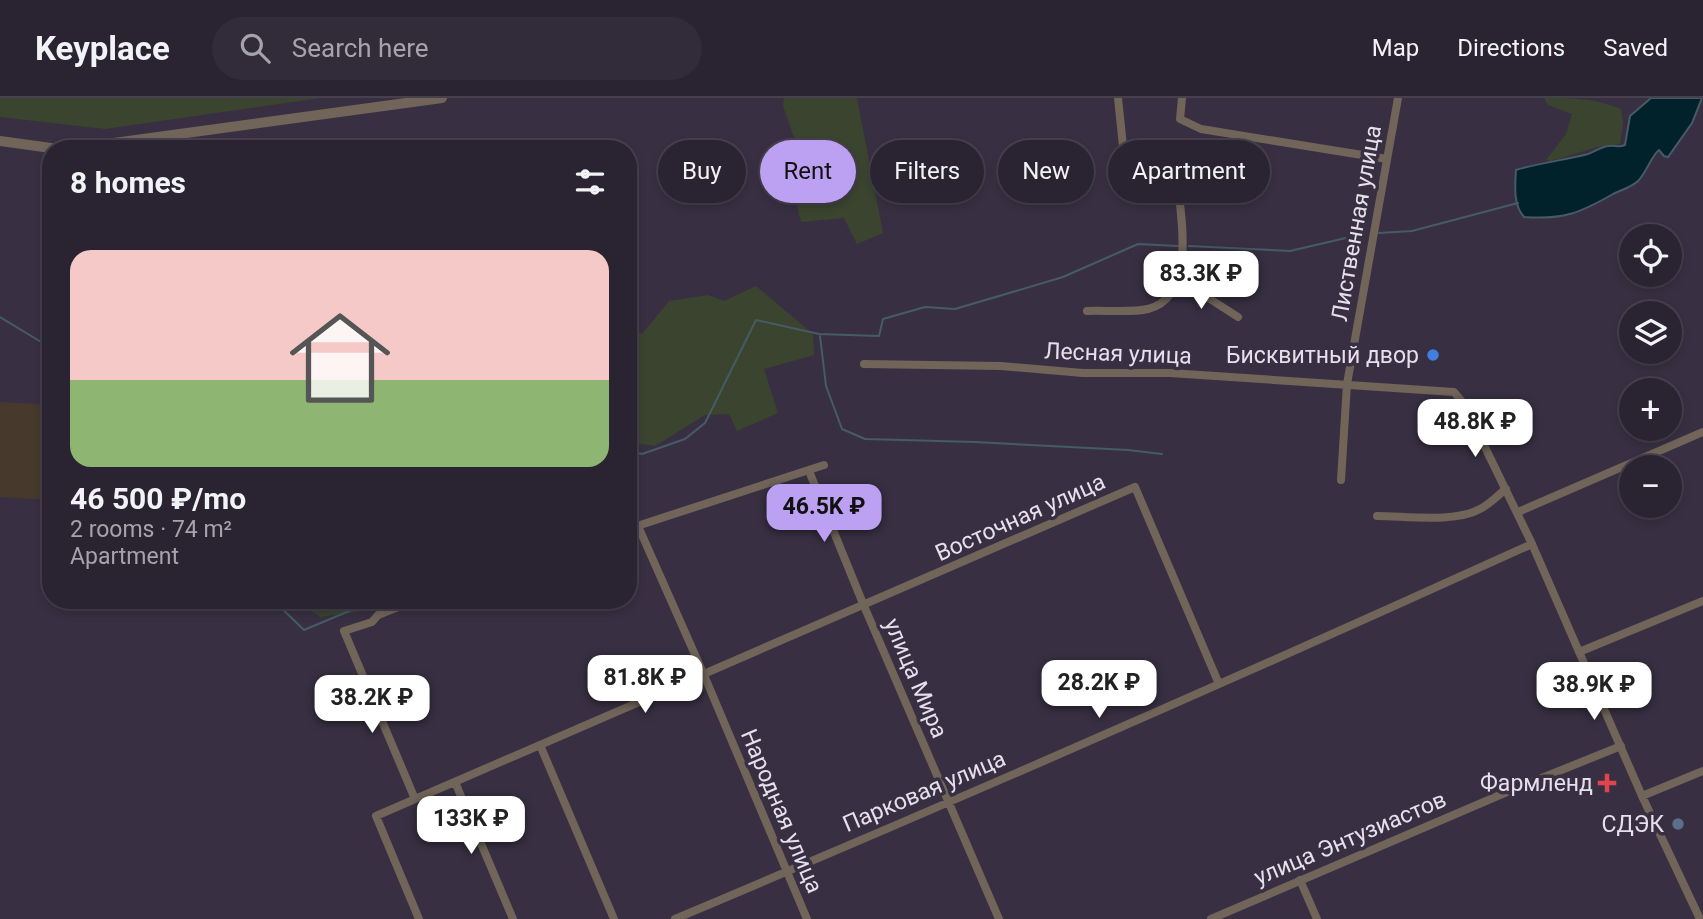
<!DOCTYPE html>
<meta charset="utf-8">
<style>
:root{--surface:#2a2432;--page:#322c3a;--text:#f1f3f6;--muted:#a5a4ac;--line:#46414d;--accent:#bca0f2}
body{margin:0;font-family:Roboto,sans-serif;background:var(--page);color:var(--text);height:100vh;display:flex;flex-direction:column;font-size:26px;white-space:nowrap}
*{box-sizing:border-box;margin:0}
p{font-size:23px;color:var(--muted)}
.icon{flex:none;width:38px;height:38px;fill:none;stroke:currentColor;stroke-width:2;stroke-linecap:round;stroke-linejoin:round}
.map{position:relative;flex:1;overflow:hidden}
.sheet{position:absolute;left:42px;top:42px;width:595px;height:469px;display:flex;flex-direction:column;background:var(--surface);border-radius:28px;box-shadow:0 4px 10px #0003,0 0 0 2px var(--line)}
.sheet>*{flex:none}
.hud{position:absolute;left:658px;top:42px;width:665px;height:63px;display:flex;gap:14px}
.buttons{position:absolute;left:1619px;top:126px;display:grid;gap:14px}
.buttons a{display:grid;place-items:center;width:63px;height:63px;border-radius:50%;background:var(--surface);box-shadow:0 4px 10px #0003,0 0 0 2px var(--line);font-size:35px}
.price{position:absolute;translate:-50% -60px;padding:0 16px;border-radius:14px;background:#fff;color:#222;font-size:23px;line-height:46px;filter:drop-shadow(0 2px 4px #0008)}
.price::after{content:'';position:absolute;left:50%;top:42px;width:21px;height:16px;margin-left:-10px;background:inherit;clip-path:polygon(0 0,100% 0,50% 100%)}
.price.selected{background:var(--accent);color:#111}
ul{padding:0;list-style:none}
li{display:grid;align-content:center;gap:14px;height:371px;padding:0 28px}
li span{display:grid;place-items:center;height:217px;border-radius:21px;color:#555}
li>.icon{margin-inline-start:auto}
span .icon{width:126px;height:126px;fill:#fffc;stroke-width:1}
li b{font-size:30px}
h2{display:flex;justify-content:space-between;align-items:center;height:84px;padding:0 28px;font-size:30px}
.chip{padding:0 24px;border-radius:32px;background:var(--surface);box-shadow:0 4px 10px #0003,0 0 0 2px var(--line);font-size:24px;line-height:63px}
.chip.selected{background:var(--accent);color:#111}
header{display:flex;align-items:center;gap:42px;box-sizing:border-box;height:98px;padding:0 35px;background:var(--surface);border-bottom:2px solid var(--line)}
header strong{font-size:33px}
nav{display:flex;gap:38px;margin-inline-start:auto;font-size:24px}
.search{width:490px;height:63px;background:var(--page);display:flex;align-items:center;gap:18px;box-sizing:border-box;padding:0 24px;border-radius:38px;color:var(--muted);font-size:26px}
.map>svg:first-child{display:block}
.industrial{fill:#47392c}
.green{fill:#3a442f}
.water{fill:#02222b;stroke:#465b65;stroke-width:2}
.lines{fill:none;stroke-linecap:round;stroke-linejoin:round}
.stream{stroke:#465b65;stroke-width:2}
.minor{stroke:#71655a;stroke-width:8}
.tertiary{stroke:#71655a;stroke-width:10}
.shop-dot{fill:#3f7fe0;stroke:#383042;stroke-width:2.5}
.health-dot{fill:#e0444e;stroke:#383042;stroke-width:2.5}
.service-dot{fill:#5c6f8a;stroke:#383042;stroke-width:2.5}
.labels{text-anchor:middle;stroke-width:7;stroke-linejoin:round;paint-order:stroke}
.street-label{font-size:23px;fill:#e5e0ec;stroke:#383042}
.poi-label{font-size:23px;fill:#e5e0ec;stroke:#383042;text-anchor:end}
</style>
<header>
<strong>Keyplace</strong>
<div class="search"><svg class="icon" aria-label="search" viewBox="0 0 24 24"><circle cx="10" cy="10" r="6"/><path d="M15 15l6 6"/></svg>Search here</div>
<nav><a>Map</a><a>Directions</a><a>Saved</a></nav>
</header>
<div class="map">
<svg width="1703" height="821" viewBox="0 0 1703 821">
<rect width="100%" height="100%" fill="#383042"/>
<path class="industrial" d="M0,304l51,3v95l-51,-3z"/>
<path class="green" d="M0,0h321l-216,31 -105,-12z
M784,0h73l26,135 -26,11 -13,-26 -43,4 -11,-43 8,-30 -15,-43z
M1544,0c29,0 50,0 77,11l2,13 -3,22 -19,2 -50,15 -5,-1 20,-26 6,-20 -24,-9z
M756,188l57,48 1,21 -50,14 14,44 -41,18 -8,-17 -24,1 -50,31 -27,-4v-108l15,-1 26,-32 39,-6 16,6z
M297,502h68v11l-45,6z"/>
<path class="water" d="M1651,0h51l-10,25 -24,34 -4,-1 -5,-6c-7,5 -13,23 -21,31 -6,6 -17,9 -25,13 -33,19 -50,26 -89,23 -11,-12 -9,-32 -8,-47 24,-7 48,-10 72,-16 6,-2 14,-8 21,-8 7,-1 9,2 16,-1l5,-29z"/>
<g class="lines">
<path class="stream" d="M1379,135l33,-2 106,-28
M1189,148l101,5 73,-17
M0,219l51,31
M820,238l6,50 16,43 23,10 110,3 153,8 34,4
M628,353l14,3 43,-15 20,-16 51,-103 63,14 60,2 4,-17 42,-12 30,2 108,-32 75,-33 40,2
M273,502l31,30 57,-24 2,-6"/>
<path class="minor" d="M1182,0l-2,21 21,10 186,30
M1175,187l35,14 28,18
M1087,213c18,-1 44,2 61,-2 49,-12 33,-94 29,-129l-42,-16 -11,-8 -6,-58
M864,266l137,2 82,7h87l284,19 10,12 68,140 110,252 58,123
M809,373l55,135 135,313
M1341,382l6,-96 51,-286
M1518,414l185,-80
M1377,418c29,0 78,7 103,-7 10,-5 18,-14 26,-20
M638,428l66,149 103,244
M628,431l196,-64
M1579,554l124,-51
M540,647l74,174
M455,684l58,137
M1642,698l61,-25
M415,701l-71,-168 28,-9 6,-7 38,-15
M1300,782l17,39
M419,821l-43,-103 759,-329 84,197
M675,821c287,-121 573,-246 857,-375
M1211,821l296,-127 114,-46"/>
<path class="tertiary" d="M0,43l58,8
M70,51l372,-51"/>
</g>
<circle class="shop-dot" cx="1433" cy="257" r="7"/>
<path class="health-dot" d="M1603.5 674.5h7v7h7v7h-7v7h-7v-7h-7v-7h7z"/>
<circle class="service-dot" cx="1678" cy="726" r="7"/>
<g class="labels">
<g class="street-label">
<text transform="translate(1356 125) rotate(-80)" y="8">Лиственная улица</text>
<text transform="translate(1118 255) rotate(2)" y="8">Лесная улица</text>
<text transform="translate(1020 419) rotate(-24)" y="8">Восточная улица</text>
<text transform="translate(916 580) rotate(67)" y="8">улица Мира</text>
<text transform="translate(924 693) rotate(-23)" y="8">Парковая улица</text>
<text transform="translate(782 713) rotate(67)" y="8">Народная улица</text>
<text transform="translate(1350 740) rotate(-23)" y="8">улица Энтузиастов</text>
</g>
<g class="poi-label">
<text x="1419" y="265">Бисквитный двор</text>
<text x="1593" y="693">Фармленд</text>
<text x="1664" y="734">СДЭК</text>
</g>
</g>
</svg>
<div class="buttons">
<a><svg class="icon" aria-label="locate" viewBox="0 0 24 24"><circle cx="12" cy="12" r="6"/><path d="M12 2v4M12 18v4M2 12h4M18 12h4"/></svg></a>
<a><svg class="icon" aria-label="layers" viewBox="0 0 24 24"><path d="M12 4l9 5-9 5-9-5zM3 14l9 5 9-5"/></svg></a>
<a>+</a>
<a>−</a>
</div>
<b class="price" style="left:1201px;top:213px">83.3K ₽</b>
<b class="price" style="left:1475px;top:361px">48.8K ₽</b>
<b class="price selected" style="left:824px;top:446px">46.5K ₽</b>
<b class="price" style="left:645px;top:617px">81.8K ₽</b>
<b class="price" style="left:1099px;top:622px">28.2K ₽</b>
<b class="price" style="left:1594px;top:624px">38.9K ₽</b>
<b class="price" style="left:372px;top:637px">38.2K ₽</b>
<b class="price" style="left:471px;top:758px">133K ₽</b>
<div class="hud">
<a class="chip">Buy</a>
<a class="chip selected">Rent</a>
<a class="chip">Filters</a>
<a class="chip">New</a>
<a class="chip">Apartment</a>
</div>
<section class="sheet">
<h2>8 homes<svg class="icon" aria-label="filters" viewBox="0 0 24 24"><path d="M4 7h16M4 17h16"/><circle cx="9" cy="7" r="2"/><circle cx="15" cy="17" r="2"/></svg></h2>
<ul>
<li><span style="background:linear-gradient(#f6c9c9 60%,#8fb573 0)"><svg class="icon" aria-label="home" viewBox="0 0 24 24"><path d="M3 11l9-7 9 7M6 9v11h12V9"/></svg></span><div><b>46 500 ₽/mo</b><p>2 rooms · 74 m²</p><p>Apartment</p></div></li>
</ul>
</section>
</div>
